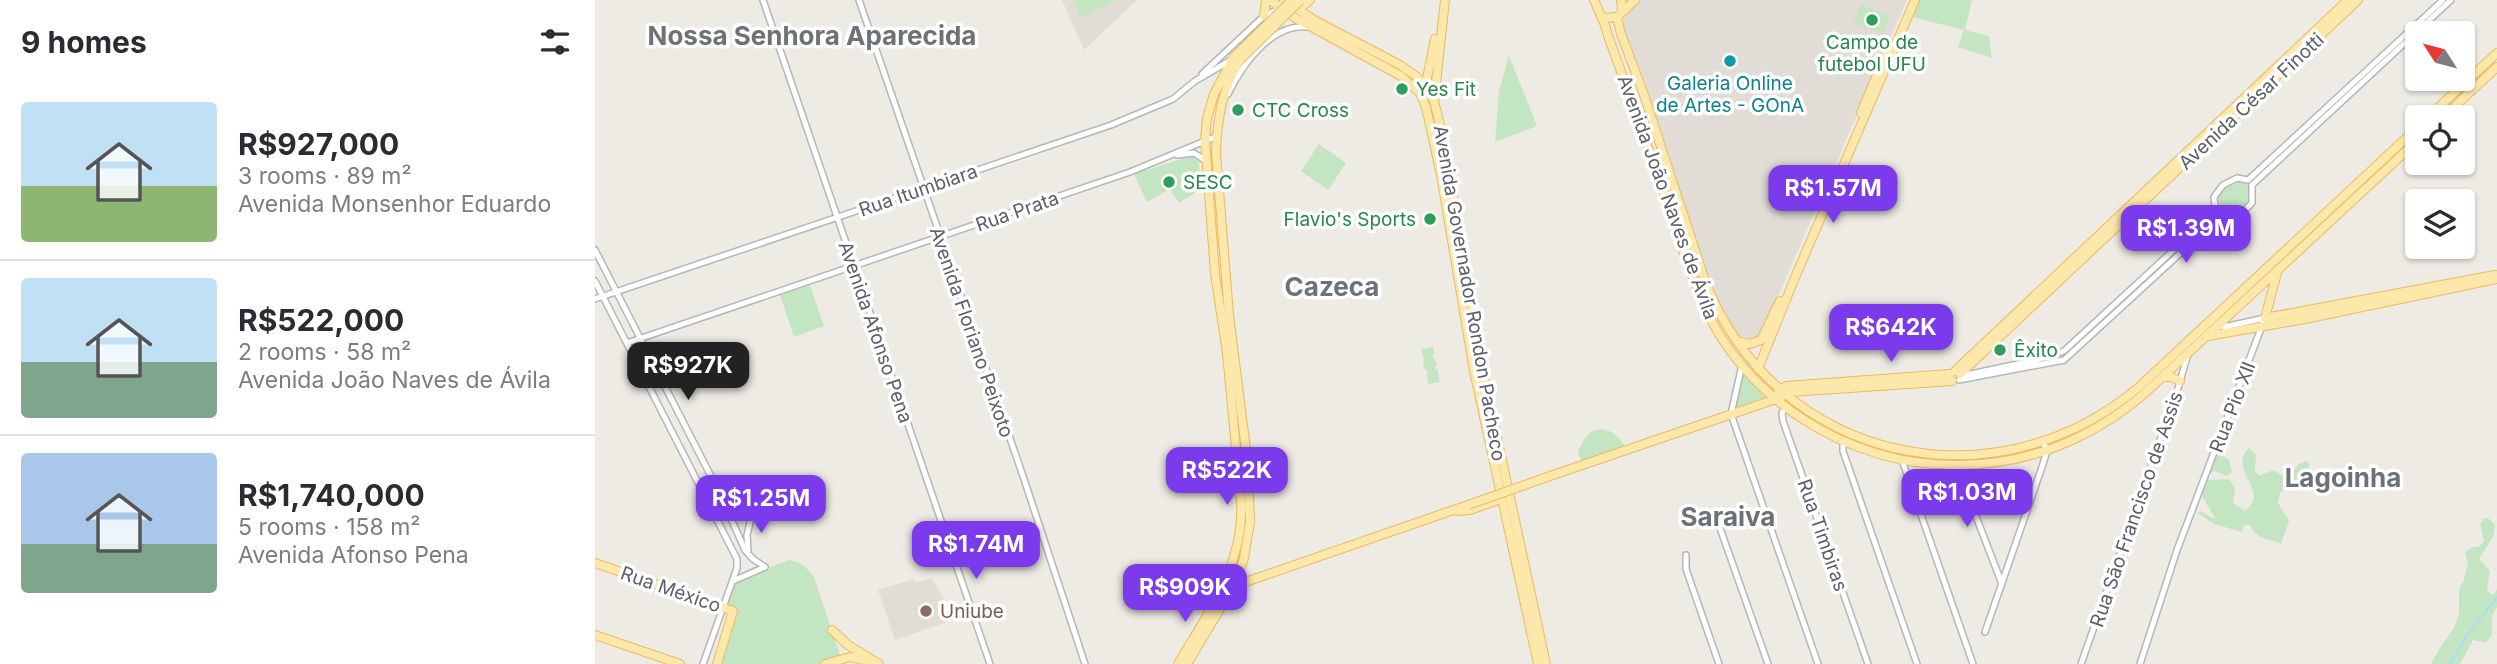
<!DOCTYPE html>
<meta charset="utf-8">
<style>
:root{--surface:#fff;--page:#f7f7f7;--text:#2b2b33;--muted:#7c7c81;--line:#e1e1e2;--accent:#7c3aed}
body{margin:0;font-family:Inter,sans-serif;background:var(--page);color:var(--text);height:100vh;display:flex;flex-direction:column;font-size:26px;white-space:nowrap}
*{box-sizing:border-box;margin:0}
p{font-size:23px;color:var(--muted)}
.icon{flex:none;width:38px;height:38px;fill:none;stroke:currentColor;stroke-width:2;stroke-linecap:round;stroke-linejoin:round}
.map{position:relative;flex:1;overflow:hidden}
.drawer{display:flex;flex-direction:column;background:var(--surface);width:595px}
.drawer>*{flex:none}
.needle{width:46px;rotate:306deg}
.tools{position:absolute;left:1810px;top:21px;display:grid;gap:14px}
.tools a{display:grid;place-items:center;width:70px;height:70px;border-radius:7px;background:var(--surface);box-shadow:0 2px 5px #0004;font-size:35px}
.price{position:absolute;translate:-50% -60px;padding:0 16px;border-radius:14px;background:var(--accent);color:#fff;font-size:23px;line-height:46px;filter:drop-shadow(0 2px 4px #0008)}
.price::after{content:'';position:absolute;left:50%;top:42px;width:21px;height:16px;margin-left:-10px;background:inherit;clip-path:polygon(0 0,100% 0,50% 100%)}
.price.on{background:#222;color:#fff}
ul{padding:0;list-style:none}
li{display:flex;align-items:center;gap:21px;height:175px;padding:0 21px}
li+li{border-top:2px solid var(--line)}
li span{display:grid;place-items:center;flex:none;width:196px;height:140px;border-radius:7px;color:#555}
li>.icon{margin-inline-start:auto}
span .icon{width:84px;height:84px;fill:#fffc;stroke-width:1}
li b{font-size:30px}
h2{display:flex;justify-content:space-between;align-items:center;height:84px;padding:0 21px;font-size:30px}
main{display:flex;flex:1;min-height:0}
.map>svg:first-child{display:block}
.education{fill:#e1dcd5}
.green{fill:#c4e5c1}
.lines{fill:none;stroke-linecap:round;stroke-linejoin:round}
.stream{stroke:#a5ddfc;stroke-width:2}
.minor-casing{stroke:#b4b7ba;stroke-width:8}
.major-casing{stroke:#edb95d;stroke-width:10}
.minor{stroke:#fff;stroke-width:5}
.major{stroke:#fce8aa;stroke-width:8}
.major-bridge-casing{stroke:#edb95d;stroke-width:10;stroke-linecap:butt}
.major-bridge{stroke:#fce8aa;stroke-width:8}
.leisure-dot{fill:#2e9e5b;stroke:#fff;stroke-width:2.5}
.culture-dot{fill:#0f9aa8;stroke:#fff;stroke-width:2.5}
.education-dot{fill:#8d6e63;stroke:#fff;stroke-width:2.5}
.labels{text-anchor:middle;stroke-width:7;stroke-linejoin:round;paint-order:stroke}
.leisure-label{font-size:19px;fill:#27864d;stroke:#fff;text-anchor:start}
.culture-label{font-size:19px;fill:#0d838f;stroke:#fff}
.street-label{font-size:19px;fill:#5c6064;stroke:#fff}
.education-label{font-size:19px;fill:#785e54;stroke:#fff;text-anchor:start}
.district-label{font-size:26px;font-weight:bold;fill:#6d7276;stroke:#fff}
</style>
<main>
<section class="drawer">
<h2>9 homes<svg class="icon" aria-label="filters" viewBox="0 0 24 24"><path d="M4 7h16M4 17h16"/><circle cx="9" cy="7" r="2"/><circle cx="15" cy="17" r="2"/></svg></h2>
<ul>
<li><span style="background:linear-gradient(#bfe0f5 60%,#8fb573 0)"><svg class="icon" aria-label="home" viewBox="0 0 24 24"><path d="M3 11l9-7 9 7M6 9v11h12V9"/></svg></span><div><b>R$927,000</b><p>3 rooms · 89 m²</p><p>Avenida Monsenhor Eduardo</p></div></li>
<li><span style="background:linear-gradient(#bfe0f5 60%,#7fa58c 0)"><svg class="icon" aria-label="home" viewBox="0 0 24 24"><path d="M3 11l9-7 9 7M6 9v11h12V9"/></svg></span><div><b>R$522,000</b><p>2 rooms · 58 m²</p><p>Avenida João Naves de Ávila</p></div></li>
<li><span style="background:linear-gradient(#a9c7e8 65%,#7fa58c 0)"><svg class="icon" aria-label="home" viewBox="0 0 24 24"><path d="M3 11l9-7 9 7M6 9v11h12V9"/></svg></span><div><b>R$1,740,000</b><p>5 rooms · 158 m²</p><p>Avenida Afonso Pena</p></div></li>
</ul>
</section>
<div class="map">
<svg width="1902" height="664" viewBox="0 0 1902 664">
<rect width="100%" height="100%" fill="#eeebe4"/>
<path class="education" d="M467,0h75l-53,50z
M1046,0h266l-127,292 -23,47 -12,2 -6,-4 -18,-30 -22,-56 -77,-222 2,-12z
M337,578l13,23 8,5h12l3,9 -73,25 -17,-50 36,-11 1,4z"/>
<path class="green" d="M478,0h40l1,2 -33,15z
M1324,0h53l-7,30 24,6 3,22 -34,-11 6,-17 -52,-13z
M1266,5l29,11 -7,18 -29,-11z
M914,56l28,70 -42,16 4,-51z
M724,144l27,19 -18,27 -27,-19z
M596,156l8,6 2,27 -22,14 -9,-14 -23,13 -13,-28z
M1644,181l10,5c5,14 -2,22 -16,28l-8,-2 -6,-6c-3,-15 7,-21 20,-25z
M215,285l14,41 -30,11 -14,-42z
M838,347l1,8 -2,1 3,3 2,6 -3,4h3l3,13 -12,2 -1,-14 -3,-1 -1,-8 2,-4h-2l-2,-8z
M1147,373l24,25 -30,11z
M1004,429c14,1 20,7 27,19l-44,15 -4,-12c5,-10 9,-19 21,-22z
M1654,448l7,6 -1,18 5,4 13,-6 10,6h7l9,-12 7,-3 3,2v18l-4,5 -17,-1 -8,8 -2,10 11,18 -8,23c-12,-6 -25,-4 -31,-19h-6l-2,7 -28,-8 -16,-11 3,-2 11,7h3l-13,-22 10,-36 8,-7 9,7 3,12 -5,4 -12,-5 -6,3v6l20,-1 6,9 -2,15 12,8c27,-20 -19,-41 4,-63z
M1889,518h4l7,7 -2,12 -14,22 11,12 -3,20 6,4 4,-6v18l-5,9v18l-6,9 -13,-3 -13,24h-29l10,-18 13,-18 5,-15v-24l5,-9 4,-18 -3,-9 7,-6h6l6,-6 -4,-17z
M194,560c11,2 18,7 25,17l27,81 -16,6h-108l16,-49 -9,-8 9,-26z"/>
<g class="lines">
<path class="stream" d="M1855,664l17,-29 30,-38"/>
<g class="minor-casing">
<path id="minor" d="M168,0l227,664
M264,0l165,479 61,185
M607,74l62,-58 17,-8
M633,94c14,-29 43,-70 78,-67
M582,155l17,-2 12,8
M1653,180l195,-180
M1653,180l-11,-2 -14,7 -9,12c1,27 25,22 38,6v-18
M1657,185l199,-185
M0,250l124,242 26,58 8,9 12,8
M0,281l142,278v9l-34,96
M0,299l516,-174 62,-26 22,-18 36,-21
M32,343l503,-171 87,-36
M1147,365l-11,49 87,250
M1366,376l76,-16 27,-9 153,-141
M1364,380l105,-20 158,-145
M1191,407l-4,6 1,8 85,243
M1248,440v11l74,213
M1307,460l71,204
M1364,465l8,28 35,91
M1120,514l53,150
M153,551l-1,-16 5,-21
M1091,555v14l33,95
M138,581l32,-14
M1390,632l57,-165 5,-16 -4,-9
M1486,664l95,-269 12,-41
M1545,664l37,-114 88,-232 -41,9 -5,-2"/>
</g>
<g class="major-casing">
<path id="major" d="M675,0l27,19 104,57 19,17 6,14 15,68 33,196 64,293
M689,0l30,20 86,45 16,11 8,9 10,16 8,32 42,244 62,287
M999,0l11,25c4,17 12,33 17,50 12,34 24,67 36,100 14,42 27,85 44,126 42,99 147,164 253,164 70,1 137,-26 190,-72l272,-252
M1026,0l1,10
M698,7h9l8,-7
M669,16l2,-16
M1022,17l4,17 23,61 62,189c73,179 288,225 433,103l278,-259
M1008,18l14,-1 18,-17
M828,87l4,-9 8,-39
M839,101l11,-101
M1266,113l29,-69
M1833,117l69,-64
M1848,117l54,-50
M1682,273l-12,45 230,-43
M1613,336l97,-17 192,-40
M1142,341l13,3 11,-4 19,-39
M1163,369l38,-94 119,-275
M1360,371l393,-371
M1365,374l398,-374
M1567,377h9l9,4
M1183,393l8,-7 164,-12
M958,475l223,-76 15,-7 161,-11
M862,511l13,-1 31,-11
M0,563l138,48 -16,53
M639,586l234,-81
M237,630l16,15 31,19
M0,635l85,29
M230,664l25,-7 26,6
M583,664c30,-51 67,-101 63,-163l-14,-148 -12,-79 -10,-134 2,-22 7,-24 20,-37
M592,664l47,-78 10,-28 6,-36 -2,-57 -19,-150 -13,-162c1,-33 6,-64 24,-93"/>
</g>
<use href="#minor" class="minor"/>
<use href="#major" class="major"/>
<g class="major-bridge-casing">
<path id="major-bridge" d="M639,57l58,-57
M645,60l61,-60
M873,505l85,-30"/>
</g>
<use href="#major-bridge" class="major-bridge"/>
</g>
<g class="leisure-dot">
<circle cx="1277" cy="20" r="7"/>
<circle cx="807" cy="89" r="7"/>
<circle cx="643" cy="110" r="7"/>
<circle cx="574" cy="182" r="7"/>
<circle cx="835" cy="219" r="7"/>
<circle cx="1405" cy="350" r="7"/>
</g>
<circle class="culture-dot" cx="1135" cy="61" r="7"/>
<circle class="education-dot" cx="331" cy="611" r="7"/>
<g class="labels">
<g class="leisure-label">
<text x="1277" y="49" text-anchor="middle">Campo de<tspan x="1277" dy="22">futebol UFU</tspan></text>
<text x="821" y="96">Yes Fit</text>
<text x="657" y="117">CTC Cross</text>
<text x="588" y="189">SESC</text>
<text x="821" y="226" text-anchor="end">Flavio's Sports</text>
<text x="1419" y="357">Êxito</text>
</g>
<g class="culture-label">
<text x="1135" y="90">Galeria Online<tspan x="1135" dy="22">de Artes - GOnA</tspan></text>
</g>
<g class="street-label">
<text transform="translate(1656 101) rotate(-43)" y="7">Avenida César Finotti</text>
<text transform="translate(323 190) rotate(-19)" y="7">Rua Itumbiara</text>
<text transform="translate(1073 197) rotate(70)" y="7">Avenida João Naves de Ávila</text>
<text transform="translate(422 211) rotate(-19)" y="7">Rua Prata</text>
<text transform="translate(875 293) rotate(80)" y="7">Avenida Governador Rondon Pacheco</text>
<text transform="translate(281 332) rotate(71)" y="7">Avenida Afonso Pena</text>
<text transform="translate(377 332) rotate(71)" y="7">Avenida Floriano Peixoto</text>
<text transform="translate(1637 407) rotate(-69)" y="7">Rua Pio Xll</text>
<text transform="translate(1541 509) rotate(-71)" y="7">Rua São Francisco de Assis</text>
<text transform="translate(1228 535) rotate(71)" y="7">Rua Timbiras</text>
<text transform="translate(76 589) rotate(19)" y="7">Rua México</text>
</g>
<g class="education-label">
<text x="345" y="618">Uniube</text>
</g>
<g class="district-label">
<text x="217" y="45">Nossa Senhora Aparecida</text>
<text x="737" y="296">Cazeca</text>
<text x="1748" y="487">Lagoinha</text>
<text x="1133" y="526">Saraiva</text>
</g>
</g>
</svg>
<div class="tools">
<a><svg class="needle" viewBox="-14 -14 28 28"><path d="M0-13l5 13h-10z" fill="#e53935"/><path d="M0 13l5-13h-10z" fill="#7c7c81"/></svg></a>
<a><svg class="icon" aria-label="locate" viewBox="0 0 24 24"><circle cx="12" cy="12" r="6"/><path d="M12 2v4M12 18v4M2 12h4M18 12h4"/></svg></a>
<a><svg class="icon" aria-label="layers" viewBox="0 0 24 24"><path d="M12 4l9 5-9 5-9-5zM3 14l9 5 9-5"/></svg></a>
</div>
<b class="price" style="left:1238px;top:225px">R$1.57M</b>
<b class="price" style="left:1591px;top:265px">R$1.39M</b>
<b class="price" style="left:1296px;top:364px">R$642K</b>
<b class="price on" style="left:93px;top:402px">R$927K</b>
<b class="price" style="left:632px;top:507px">R$522K</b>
<b class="price" style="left:1372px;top:529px">R$1.03M</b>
<b class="price" style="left:166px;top:535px">R$1.25M</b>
<b class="price" style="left:381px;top:581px">R$1.74M</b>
<b class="price" style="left:590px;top:624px">R$909K</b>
</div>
</main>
